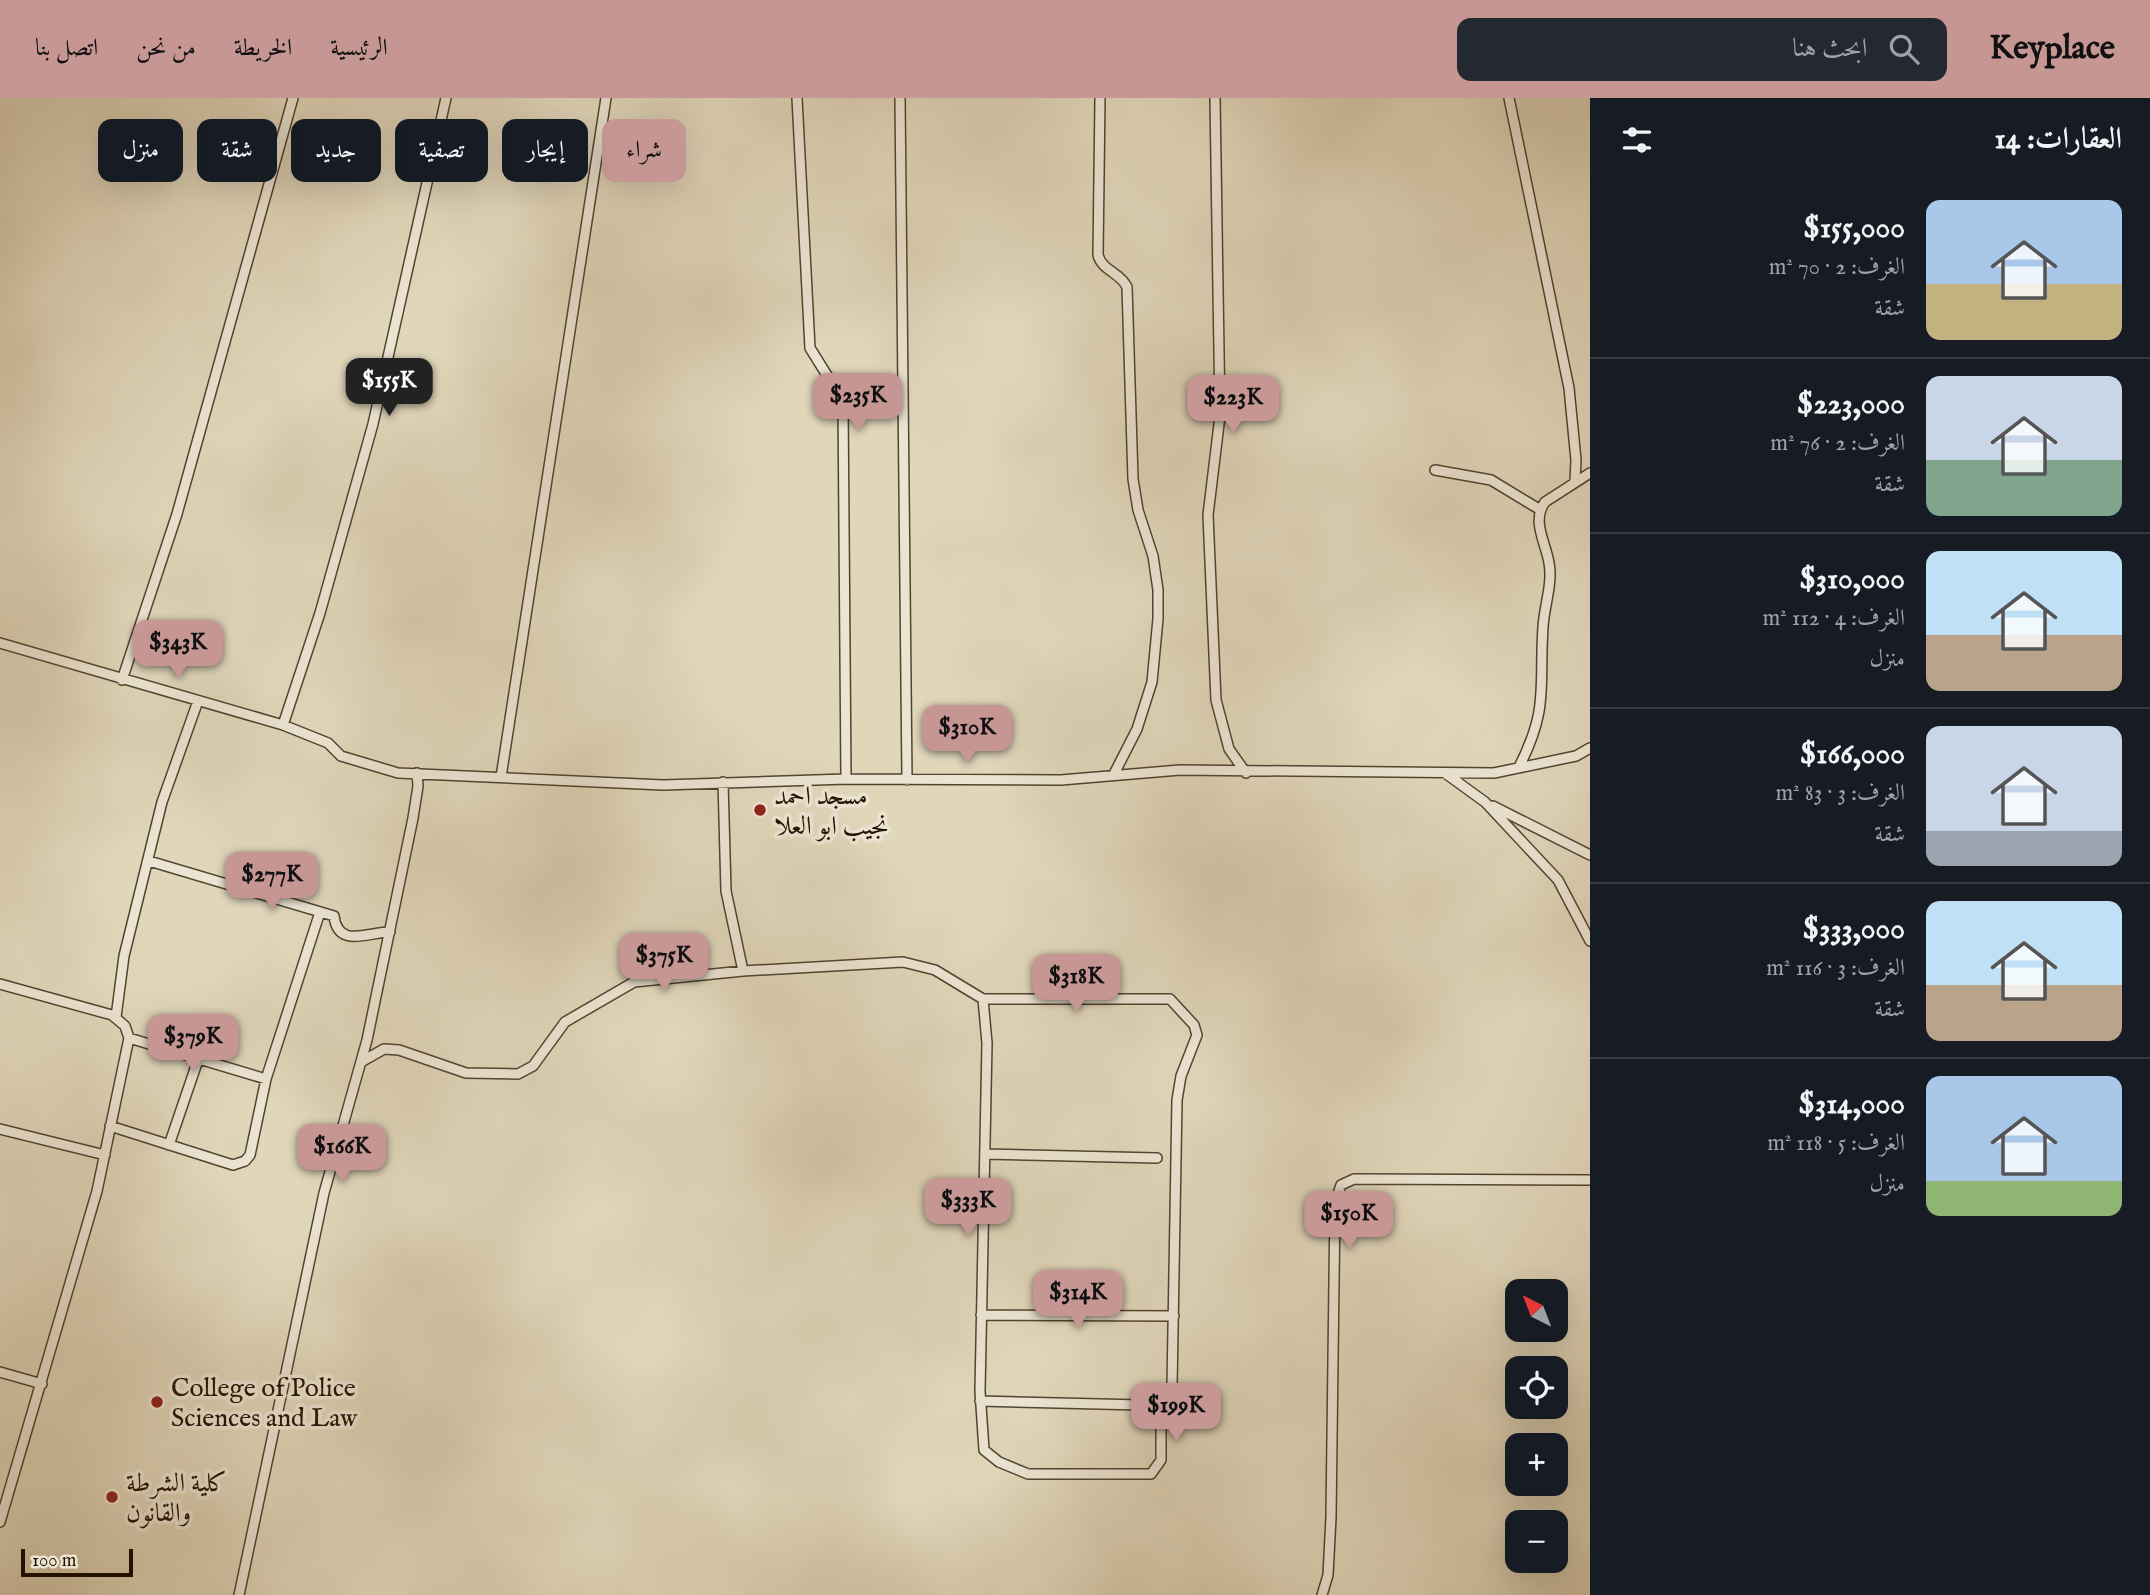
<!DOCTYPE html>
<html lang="ar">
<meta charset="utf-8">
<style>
:root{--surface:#171b24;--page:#242831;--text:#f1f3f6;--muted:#9ea1a6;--line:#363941;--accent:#c59692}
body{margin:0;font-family:"IM FELL English",Amiri,serif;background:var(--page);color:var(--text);direction:rtl;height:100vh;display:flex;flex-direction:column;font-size:26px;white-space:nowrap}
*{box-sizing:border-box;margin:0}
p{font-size:23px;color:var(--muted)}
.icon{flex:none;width:38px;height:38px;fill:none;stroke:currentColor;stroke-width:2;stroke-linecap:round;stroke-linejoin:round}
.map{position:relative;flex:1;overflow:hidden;direction:ltr}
.sheet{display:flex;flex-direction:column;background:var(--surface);width:560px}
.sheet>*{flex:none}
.banner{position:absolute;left:21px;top:21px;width:665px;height:63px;direction:rtl;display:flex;gap:14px}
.needle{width:46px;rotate:318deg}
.tools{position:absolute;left:1505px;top:1181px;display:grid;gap:14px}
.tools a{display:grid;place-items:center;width:63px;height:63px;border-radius:14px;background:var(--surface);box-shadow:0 7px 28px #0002;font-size:35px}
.scale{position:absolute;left:21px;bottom:18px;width:112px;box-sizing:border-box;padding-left:7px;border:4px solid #241200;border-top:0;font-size:19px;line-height:24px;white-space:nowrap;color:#241200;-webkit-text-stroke:5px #ebe4d2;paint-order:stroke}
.price{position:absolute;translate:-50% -60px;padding:0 16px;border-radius:14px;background:var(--accent);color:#111;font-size:23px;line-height:46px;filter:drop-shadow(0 2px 4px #0008)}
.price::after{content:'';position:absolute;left:50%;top:42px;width:21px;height:16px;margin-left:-10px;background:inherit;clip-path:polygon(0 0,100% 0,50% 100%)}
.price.current{background:#222;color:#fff}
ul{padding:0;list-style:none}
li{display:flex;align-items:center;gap:21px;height:175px;padding:0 28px}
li+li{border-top:2px solid var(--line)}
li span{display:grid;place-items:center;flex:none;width:196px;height:140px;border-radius:14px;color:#555}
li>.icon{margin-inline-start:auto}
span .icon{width:84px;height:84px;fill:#fffc;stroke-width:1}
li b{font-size:30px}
h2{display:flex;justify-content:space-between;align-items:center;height:84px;padding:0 28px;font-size:30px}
.tag{padding:0 24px;border-radius:14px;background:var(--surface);box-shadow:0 7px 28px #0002;font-size:24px;line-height:63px}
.tag.current{background:var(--accent);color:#111}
header{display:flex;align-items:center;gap:42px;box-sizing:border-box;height:98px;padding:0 35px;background:var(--accent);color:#111}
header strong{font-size:33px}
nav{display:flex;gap:38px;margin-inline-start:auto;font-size:24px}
.search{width:490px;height:63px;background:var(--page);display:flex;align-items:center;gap:18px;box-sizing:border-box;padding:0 24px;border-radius:14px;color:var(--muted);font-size:26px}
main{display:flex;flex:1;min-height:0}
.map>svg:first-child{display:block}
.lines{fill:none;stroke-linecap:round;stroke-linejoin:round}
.minor-casing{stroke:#53432e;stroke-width:12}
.minor{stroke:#ebe4d2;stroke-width:9}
.poi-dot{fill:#8f2418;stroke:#ebe4d2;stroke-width:2.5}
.labels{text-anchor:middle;stroke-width:7;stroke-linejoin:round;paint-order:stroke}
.poi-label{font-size:26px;fill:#241200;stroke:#ebe4d2;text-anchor:start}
</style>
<header>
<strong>Keyplace</strong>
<div class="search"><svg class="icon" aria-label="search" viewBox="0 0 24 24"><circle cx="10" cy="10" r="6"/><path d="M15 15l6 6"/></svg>ابحث هنا</div>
<nav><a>الرئيسية</a><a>الخريطة</a><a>من نحن</a><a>اتصل بنا</a></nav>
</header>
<main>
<section class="sheet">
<h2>العقارات: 14<svg class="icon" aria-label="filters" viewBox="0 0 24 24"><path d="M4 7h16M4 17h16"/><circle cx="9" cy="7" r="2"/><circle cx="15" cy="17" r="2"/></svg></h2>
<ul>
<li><span style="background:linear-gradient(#a9c7e8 60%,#c2b280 0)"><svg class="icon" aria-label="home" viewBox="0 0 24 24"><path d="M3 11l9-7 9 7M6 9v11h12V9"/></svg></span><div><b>$155,000</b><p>الغرف: 2 · 70 m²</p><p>شقة</p></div></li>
<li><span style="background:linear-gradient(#c9d6e8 60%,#7fa58c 0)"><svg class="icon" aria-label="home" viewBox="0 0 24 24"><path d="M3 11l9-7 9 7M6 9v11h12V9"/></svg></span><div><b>$223,000</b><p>الغرف: 2 · 76 m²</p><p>شقة</p></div></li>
<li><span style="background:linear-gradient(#bfe0f5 60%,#b9a48a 0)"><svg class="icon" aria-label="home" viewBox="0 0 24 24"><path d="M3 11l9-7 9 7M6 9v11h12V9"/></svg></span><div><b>$310,000</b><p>الغرف: 4 · 112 m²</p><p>منزل</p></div></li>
<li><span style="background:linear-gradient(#c9d6e8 75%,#9aa5b1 0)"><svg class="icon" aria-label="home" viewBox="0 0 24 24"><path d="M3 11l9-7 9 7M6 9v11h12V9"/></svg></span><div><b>$166,000</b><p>الغرف: 3 · 83 m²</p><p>شقة</p></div></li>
<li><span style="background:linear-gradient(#bfe0f5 60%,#b9a48a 0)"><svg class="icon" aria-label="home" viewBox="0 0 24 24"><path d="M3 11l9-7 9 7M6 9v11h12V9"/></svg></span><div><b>$333,000</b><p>الغرف: 3 · 116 m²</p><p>شقة</p></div></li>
<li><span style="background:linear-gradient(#a9c7e8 75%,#8fb573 0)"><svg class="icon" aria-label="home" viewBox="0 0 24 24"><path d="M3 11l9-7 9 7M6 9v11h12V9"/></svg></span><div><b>$314,000</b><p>الغرف: 5 · 118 m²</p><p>منزل</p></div></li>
</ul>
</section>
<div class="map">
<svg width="1590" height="1497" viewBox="0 0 1590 1497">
<rect width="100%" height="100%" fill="#e0d6ba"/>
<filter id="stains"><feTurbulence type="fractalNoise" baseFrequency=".00286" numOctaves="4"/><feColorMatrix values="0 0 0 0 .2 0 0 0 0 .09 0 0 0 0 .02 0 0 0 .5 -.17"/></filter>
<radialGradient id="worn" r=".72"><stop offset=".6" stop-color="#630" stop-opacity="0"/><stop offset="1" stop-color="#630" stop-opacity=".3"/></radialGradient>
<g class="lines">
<g class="minor-casing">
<path id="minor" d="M797,0l13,250 33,53 3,378
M900,0l7,682
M1100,0l-2,157c4,16 22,17 29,32l6,192 5,31 15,46 5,34v29l-6,63 -15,47 -23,45
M1215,0l5,318 -12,99 8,185 13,49 17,24
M1509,0l60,290 7,72 -1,21
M1435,372l56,10 48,29
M0,545l283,82 45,18 13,13 57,17 265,12 183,-6 215,1 119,-10 314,3 82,-17 14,-8
M122,582l55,-166 116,-416
M283,627l37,-112 53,-189 73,-326
M1519,669c30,-59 20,-79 24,-140 1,-20 10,-44 6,-64 -3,-20 -18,-42 -4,-61l45,-29
M1445,675l40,29 73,78 32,61
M501,679l105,-679
M723,684l3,109 17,80
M1493,708l97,49
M149,763l185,55c4,33 34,16 56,16
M0,886l112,31 13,11 4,12 -32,153 -97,331
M983,901l4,44 -7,348 4,59 15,12 29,12h123l10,-14v-62
M116,919l8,-61 38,-154 36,-101
M129,940l137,41
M361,964l23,-13 15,1 67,23 52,1 15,-8 32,-44 69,-40 109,-11 160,-9 32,8 48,29h187l24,26 3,10 -16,41 -4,24 -5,287 -11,11 -20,7 -161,-4
M110,1028l123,39 12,-4 5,-6 16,-76 54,-167
M0,1031l105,26
M169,1047l29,-85
M985,1056l172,4
M981,1217l193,1
M0,1274l42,12
M239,1497l85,-402 43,-153 46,-222 5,-32 -1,-13
M1322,1497l6,-20 3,-58 4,-314 6,-18 13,-6 236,1"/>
</g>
<use href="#minor" class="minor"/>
</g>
<g class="poi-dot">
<circle cx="760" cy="712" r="7"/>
<circle cx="157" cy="1304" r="7"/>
<circle cx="112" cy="1399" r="7"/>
</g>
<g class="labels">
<g class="poi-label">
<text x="774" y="706">مسجد احمد<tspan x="774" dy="30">نجيب ابو العلا</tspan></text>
<text x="171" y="1298">College of Police<tspan x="171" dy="30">Sciences and Law</tspan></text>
<text x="126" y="1393">كلية الشرطة<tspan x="126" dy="30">والقانون</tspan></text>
</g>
</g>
<rect width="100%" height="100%" filter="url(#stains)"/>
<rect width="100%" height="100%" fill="url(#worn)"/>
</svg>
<div class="tools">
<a><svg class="needle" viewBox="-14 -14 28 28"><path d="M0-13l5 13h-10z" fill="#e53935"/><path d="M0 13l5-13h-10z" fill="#9ea1a6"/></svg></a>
<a><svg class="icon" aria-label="locate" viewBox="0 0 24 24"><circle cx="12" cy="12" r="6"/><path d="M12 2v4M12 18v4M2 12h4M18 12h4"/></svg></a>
<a>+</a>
<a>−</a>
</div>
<div class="scale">100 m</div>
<b class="price current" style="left:389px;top:320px">$155K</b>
<b class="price" style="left:858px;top:335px">$235K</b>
<b class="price" style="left:1233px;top:337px">$223K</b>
<b class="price" style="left:178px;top:582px">$343K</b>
<b class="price" style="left:967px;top:667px">$310K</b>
<b class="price" style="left:272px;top:814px">$277K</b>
<b class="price" style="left:664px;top:895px">$375K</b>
<b class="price" style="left:1076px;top:916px">$318K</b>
<b class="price" style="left:193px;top:976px">$379K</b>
<b class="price" style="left:342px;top:1086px">$166K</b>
<b class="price" style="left:968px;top:1140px">$333K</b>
<b class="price" style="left:1349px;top:1153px">$150K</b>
<b class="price" style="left:1078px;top:1232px">$314K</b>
<b class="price" style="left:1176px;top:1345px">$199K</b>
<div class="banner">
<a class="tag current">شراء</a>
<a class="tag">إيجار</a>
<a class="tag">تصفية</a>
<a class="tag">جديد</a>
<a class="tag">شقة</a>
<a class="tag">منزل</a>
</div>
</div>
</main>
